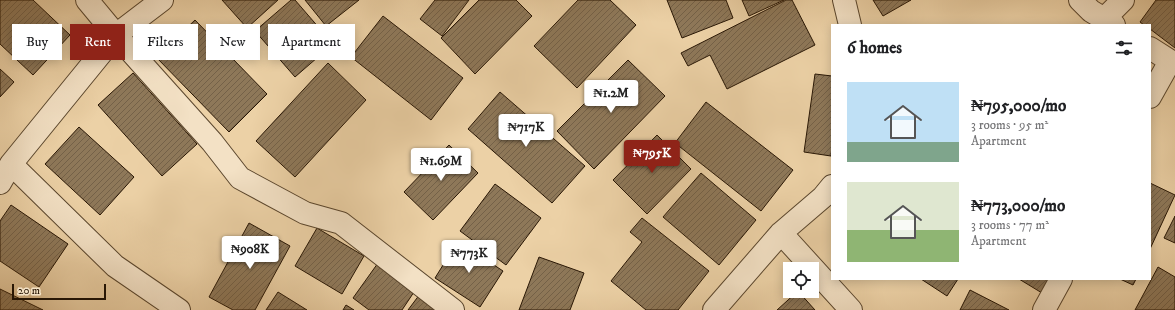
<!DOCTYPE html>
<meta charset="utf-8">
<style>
:root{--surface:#fff;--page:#f6f6f6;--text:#202124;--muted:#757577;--accent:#8f2418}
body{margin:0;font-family:"IM FELL DW Pica",serif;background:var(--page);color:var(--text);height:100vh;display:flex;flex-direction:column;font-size:15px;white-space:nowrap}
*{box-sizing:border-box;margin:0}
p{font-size:13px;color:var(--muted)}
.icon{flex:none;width:22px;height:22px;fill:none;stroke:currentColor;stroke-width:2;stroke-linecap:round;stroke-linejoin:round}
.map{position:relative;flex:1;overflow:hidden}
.sheet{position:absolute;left:831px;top:24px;width:320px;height:256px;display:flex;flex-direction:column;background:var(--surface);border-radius:0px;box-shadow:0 2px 10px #0003}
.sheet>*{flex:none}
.hud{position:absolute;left:12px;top:24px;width:380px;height:36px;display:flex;gap:8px}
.tools{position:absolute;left:783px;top:262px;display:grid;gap:8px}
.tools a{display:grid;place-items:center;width:36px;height:36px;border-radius:0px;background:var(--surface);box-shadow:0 2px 10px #0003;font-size:20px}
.scale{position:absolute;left:12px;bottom:10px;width:94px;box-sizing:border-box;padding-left:4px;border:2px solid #291705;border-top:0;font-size:11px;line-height:14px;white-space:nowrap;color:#291705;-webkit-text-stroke:3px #f3e1c5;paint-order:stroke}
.price{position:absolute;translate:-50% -34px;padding:0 9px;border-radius:4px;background:#fff;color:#222;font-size:13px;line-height:26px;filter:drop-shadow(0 1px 2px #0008)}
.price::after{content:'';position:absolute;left:50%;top:24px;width:12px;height:9px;margin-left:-6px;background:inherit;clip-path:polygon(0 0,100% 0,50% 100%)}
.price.on{background:var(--accent);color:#fff}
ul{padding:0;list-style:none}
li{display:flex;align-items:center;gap:12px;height:100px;padding:0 16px}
li span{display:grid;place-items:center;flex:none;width:112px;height:80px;border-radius:0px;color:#555}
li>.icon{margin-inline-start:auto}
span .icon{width:48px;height:48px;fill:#fffc;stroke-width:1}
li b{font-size:17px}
h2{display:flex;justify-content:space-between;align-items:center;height:48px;padding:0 16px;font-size:17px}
.chip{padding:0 14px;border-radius:0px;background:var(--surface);box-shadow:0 2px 10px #0003;font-size:14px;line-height:36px}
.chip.on{background:var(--accent);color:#fff}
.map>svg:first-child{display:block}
.building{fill:url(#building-hatch);stroke:#291705}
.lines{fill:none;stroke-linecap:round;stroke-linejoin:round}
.street-casing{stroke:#5a462d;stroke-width:24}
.street{stroke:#f3e1c5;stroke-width:22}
</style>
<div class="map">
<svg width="1175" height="310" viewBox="0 0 1175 310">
<defs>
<pattern id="building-hatch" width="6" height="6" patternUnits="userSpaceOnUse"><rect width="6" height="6" fill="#8e7859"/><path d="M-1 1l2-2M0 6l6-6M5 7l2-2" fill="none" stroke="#746148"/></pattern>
</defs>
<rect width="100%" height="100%" fill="#ecd1a6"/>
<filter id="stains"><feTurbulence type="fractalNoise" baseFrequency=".005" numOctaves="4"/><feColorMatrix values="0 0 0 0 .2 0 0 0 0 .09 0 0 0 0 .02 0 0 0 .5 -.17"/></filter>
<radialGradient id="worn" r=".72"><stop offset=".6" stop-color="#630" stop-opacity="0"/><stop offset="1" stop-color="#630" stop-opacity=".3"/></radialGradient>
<path class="building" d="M0,0h33l37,35 -37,40 -33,-31z
M222,0h56l-31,28z
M291,0h4l38,44 -38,33 -40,-46z
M305,0h54l-33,26z
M435,0h34l-27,36 -22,-17z
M479,0h37l16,16 -57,58 -34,-36z
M578,0h32l26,25 -59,63 -43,-42z
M667,0h59l7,18 -51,20z
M742,0h42l-35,16z
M786,0h6l23,45 -88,44 -17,-34 -22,11 -7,-13z
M873,0h38l-28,16z
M1156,0h19v48l-25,-19v-4h-6l-4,-3z
M383,16l80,62 -32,42 -80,-63z
M195,20l72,74 -38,38 -73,-75z
M628,60l37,36 -71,73 -37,-38z
M328,63l38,37 -71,77 -39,-36z
M0,69l14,13 -14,15z
M133,73l64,71 -35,32 -64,-71z
M815,74l17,2v69l-1,11 -27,-4z
M500,92l85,74 -33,37 -84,-74z
M706,102l87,68 -32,41 -86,-68z
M79,127l55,50 -34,38 -55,-51z
M657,135l34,34 -44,45 -34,-34z
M449,145l29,28 -45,47 -29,-28z
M701,173l55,47 -37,45 -56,-48z
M1150,183l25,12 -25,54z
M495,184l46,34 -35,47 -46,-34z
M11,205l57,39 -29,43 -39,-26v-40z
M1175,216v27l-11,-5z
M642,218l67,53 -31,39h-32l-35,-29 31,-39 -12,-10z
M249,223l41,23 -35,64h-22l-24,-13z
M317,228l47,28 -22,38 -47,-28z
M458,241l45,30 -23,36 -45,-29z
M539,257l45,16 -14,37h-51z
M378,263l38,26 -14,21h-33l-16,-12z
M1158,267l17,10v33h-40z
M921,279h37l-11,17z
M1019,279h31l-8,14z
M1120,279h16l-3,6z
M0,289l43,21h-43z
M970,290l39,20h-49z
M798,291l17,19h-38z
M278,292l29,18h-41z
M420,294l22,16h-34z
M346,305l8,5h-11z"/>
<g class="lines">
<g class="street-casing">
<path id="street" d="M87,0l29,35 96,107 28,36 65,35 36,10 112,87
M844,0l6,25
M1080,0l11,11 23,14
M1104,19l19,-19
M1150,48l25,16
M1150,97l20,-36
M11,164l104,102 64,44
M0,183l11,-19 105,-129 46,-35
M781,233l70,77
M714,310l67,-77 42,-36 9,-11
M1044,310l17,-31"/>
</g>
<use href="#street" class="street"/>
</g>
<rect width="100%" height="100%" filter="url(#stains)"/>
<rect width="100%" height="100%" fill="url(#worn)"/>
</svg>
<div class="tools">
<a><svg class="icon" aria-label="locate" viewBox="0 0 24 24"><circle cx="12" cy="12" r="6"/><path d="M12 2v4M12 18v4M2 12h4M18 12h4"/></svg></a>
</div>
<div class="scale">20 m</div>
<b class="price" style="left:611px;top:114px">₦1.2M</b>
<b class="price" style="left:526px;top:148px">₦717K</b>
<b class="price on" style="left:652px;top:174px">₦795K</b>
<b class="price" style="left:441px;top:182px">₦1.69M</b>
<b class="price" style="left:250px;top:270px">₦908K</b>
<b class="price" style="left:469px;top:274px">₦773K</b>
<div class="hud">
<a class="chip">Buy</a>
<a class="chip on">Rent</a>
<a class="chip">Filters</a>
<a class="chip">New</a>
<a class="chip">Apartment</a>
</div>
<section class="sheet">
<h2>6 homes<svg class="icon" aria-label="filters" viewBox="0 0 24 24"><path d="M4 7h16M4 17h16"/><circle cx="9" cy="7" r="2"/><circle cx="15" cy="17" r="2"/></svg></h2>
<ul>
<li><span style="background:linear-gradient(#bfe0f5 75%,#7fa58c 0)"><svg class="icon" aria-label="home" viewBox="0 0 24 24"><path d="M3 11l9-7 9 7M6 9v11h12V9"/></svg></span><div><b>₦795,000/mo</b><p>3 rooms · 95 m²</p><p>Apartment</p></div></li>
<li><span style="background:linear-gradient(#dfe7d0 60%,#8fb573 0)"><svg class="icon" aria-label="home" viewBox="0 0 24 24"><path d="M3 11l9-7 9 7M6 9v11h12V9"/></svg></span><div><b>₦773,000/mo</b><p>3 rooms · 77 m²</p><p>Apartment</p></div></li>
</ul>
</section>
</div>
